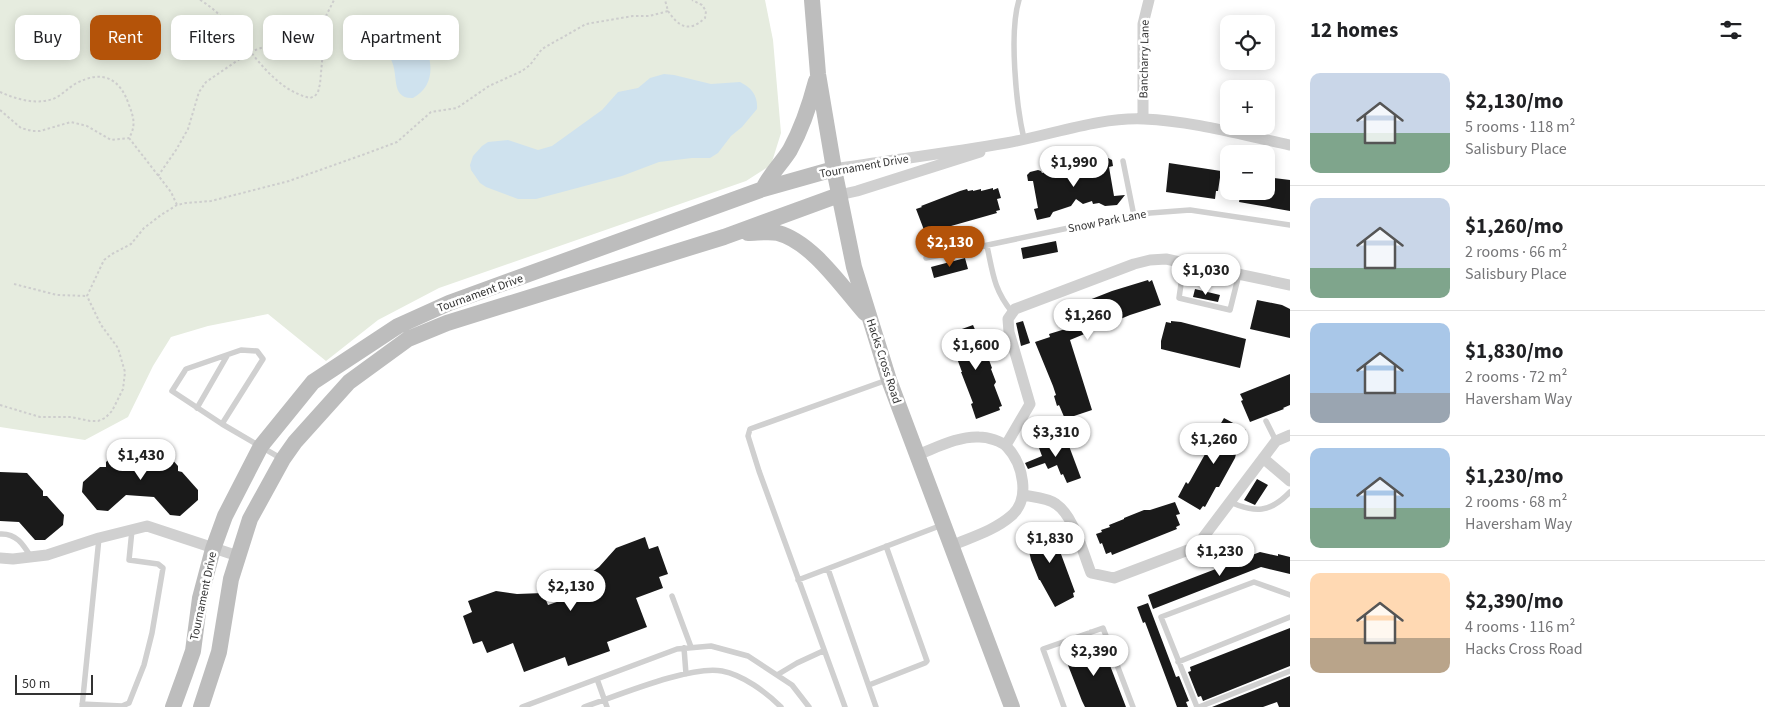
<!DOCTYPE html>
<meta charset="utf-8">
<style>
:root{--surface:#fff;--page:#f2f2f2;--text:#202124;--muted:#757577;--line:#e0e0e0;--accent:#b45309}
body{margin:0;font-family:"Source Sans 3",sans-serif;background:var(--page);color:var(--text);height:100vh;display:flex;flex-direction:column;font-size:19px;white-space:nowrap}
*{box-sizing:border-box;margin:0}
p{font-size:16px;color:var(--muted)}
.icon{flex:none;width:28px;height:28px;fill:none;stroke:currentColor;stroke-width:2;stroke-linecap:round;stroke-linejoin:round}
.map{position:relative;flex:1;overflow:hidden}
.panel{display:flex;flex-direction:column;background:var(--surface);width:475px}
.panel>*{flex:none}
.guide{position:absolute;left:15px;top:15px;width:475px;height:45px;display:flex;gap:10px}
.controls{position:absolute;left:1220px;top:15px;display:grid;gap:10px}
.controls a{display:grid;place-items:center;width:55px;height:55px;border-radius:10px;background:var(--surface);box-shadow:0 2px 12px #0003;font-size:25px}
.scale{position:absolute;left:15px;bottom:12px;width:78px;box-sizing:border-box;padding-left:5px;border:2px solid #333;border-top:0;font-size:14px;line-height:18px;white-space:nowrap;color:#333;-webkit-text-stroke:4px #fff;paint-order:stroke}
.price{position:absolute;translate:-50% -42px;padding:0 11px;border-radius:18px;background:#fff;color:#222;font-size:16px;line-height:32px;filter:drop-shadow(0 1px 2px #0008)}
.price::after{content:'';position:absolute;left:50%;top:30px;width:15px;height:11px;margin-left:-8px;background:inherit;clip-path:polygon(0 0,100% 0,50% 100%)}
.price.on{background:var(--accent);color:#fff}
ul{padding:0;list-style:none}
li{display:flex;align-items:center;gap:15px;height:125px;padding:0 20px}
li+li{border-top:1px solid var(--line)}
li span{display:grid;place-items:center;flex:none;width:140px;height:100px;border-radius:10px;color:#555}
li>.icon{margin-inline-start:auto}
span .icon{width:60px;height:60px;fill:#fffc;stroke-width:1}
li b{font-size:21px}
h2{display:flex;justify-content:space-between;align-items:center;height:60px;padding:0 20px;font-size:21px}
.tag{padding:0 18px;border-radius:10px;background:var(--surface);box-shadow:0 2px 12px #0003;font-size:18px;line-height:45px}
.tag.on{background:var(--accent);color:#fff}
main{display:flex;flex:1;min-height:0}
.map>svg:first-child{display:block}
.green{fill:#e6ecdf}
.water{fill:#cfe2ee}
.building{fill:#1a1a1a}
.lines{fill:none;stroke-linecap:round;stroke-linejoin:round}
.path{stroke:#cdcdcd;stroke-width:2;stroke-dasharray:2.5 2.5;stroke-linecap:butt}
.lane{stroke:#d0d0d0;stroke-width:5.5}
.street{stroke:#d0d0d0;stroke-width:11}
.secondary{stroke:#bdbdbd;stroke-width:16}
.labels{text-anchor:middle;stroke-width:5;stroke-linejoin:round;paint-order:stroke}
.street-label{font-size:12px;fill:#333;stroke:#fff}
</style>
<main>
<div class="map">
<svg width="1290" height="707" viewBox="0 0 1290 707">
<rect width="100%" height="100%" fill="#fff"/>
<path class="green" d="M0,0h765l8,40 8,93 -10,32 -25,16 -307,107 -61,32 -52,41 -58,-47 -60,12 -37,11 -18,29 -25,51 -43,23 -85,-13z"/>
<path class="water" d="M392,27c11,1 27,9 34,19 2,3 3,7 3,11 4,17 0,32 -16,41 -24,1 -13,-25 -23,-40 -4,-5 -9,-5 -13,-10l4,-4 3,-13z
M664,74l10,1 37,9 29,-2c12,6 18,14 17,27l-15,18 -11,9 -13,17 -8,5h-18l-33,4 -37,14 -86,23h-18l-32,-12 -6,-4 -9,-13 -1,-5 3,-9 9,-10 6,-4 20,-2 30,10 14,-4 50,-36 16,-18 20,-4 12,-10z"/>
<path class="building" d="M1108,158l4,2 1,6 -4,1 5,29 11,-1 -8,10 -12,1 -6,-3 -6,1 -1,-3 -9,3 -7,-5 -5,7 -18,6 -3,5 -13,3 -3,-11 4,-1 -1,-5 -4,-22h-5l-1,-6 3,-3 8,-2 3,1 1,2 12,-3 1,5 10,-2 7,5 5,-7 8,-2 -1,-5z
M1169,163l52,8 -3,20h-2l-1,8 -49,-7z
M1266,177l24,3v31l-51,-9 2,-11h25z
M993,188v2l5,-2 3,10 -4,1 3,11 -4,1 1,2 -53,15 -14,3 -1,-2 -5,1 -8,-21 6,-2 -1,-1 39,-15 7,-2 1,2 5,-1v1l8,-2v2z
M1056,241l2,11 -35,7 -2,-11z
M965,258l3,11 -34,9 -3,-11z
M1148,280l1,2 3,-2 9,25 -31,10 -60,25 22,70 -27,9 -6,-14 -2,1 -3,-10 2,-1 -3,-9 -18,-44 15,-5 -1,-3 23,-7 -6,-13 9,-4 -1,-2 10,-6 28,-11z
M1195,289l25,6 -2,7 -25,-5z
M1257,300l25,5 8,4v29l-40,-9z
M1023,321l7,22 -9,3 -5,-23z
M1171,321l10,1 65,17 -6,29 -79,-19v-8l5,-19 5,1z
M973,325l7,16h2l10,27 -1,1 5,13 -2,3 8,21 -3,1 1,3 -24,9 -5,-15 2,-1 -12,-31h1l-14,-38z
M1290,374v31l-7,3 1,1 -34,13 -9,-21 2,-1 -3,-6z
M1224,418l22,12 -2,4 2,1 -9,15 -2,8 -16,29h-3l-11,20 -2,-1 -3,4 -22,-13 8,-15 2,2 2,-3 28,-50 -1,-1z
M1052,434l6,11 5,-2 2,5 4,-2 12,32 -14,5 -4,-9 -2,1 -4,-10 -9,4 -3,-6 -17,6 -3,-6 17,-7 -6,-16z
M124,446l38,2 16,18v5l4,1 16,18v10l-18,16 -10,-1 -16,-18 -28,-2 -18,16 -11,-1 -15,-18 1,-10 17,-15h6v-5z
M0,472l27,1 16,18v5h4l17,19 -1,10 -18,15h-10l-16,-18 -19,-1z
M1257,479l11,6 -13,20 -11,-5z
M1175,502l5,12 -4,1 4,10 -4,2 1,2 -65,26 -1,-3 -5,2 -4,-11 -2,1 -4,-10 6,-2 -1,-2 9,-3 -1,-2 15,-6v-1l20,-8h6z
M1046,523l3,5 2,-1 24,65 -2,1 1,4 -19,10 -15,-27h-1l-8,-20 -3,-14 2,-1 -4,-10 1,-1 -2,-5z
M645,537l4,12 9,-3 10,28 -9,3 4,11 -27,10 11,29 -40,15 3,9 -42,15 -3,-9 -41,15 -11,-29 -26,10 -5,-12 -9,3 -10,-28 9,-4 -4,-11 28,-10 21,3 26,-1 5,12 38,-13 -4,-13 17,-12 17,-19z
M1260,552l18,4v-2l12,3v17l-29,-7 -108,42 -5,-14z
M1148,603l28,74 3,-1 10,25 -3,1 2,5h-11l-32,-85 -2,1 -6,-16z
M1290,628v38l-87,35 -2,-5 -3,1 -10,-25 3,-1 -1,-4z
M1101,642l25,65h-41l-3,-6 -18,-46 14,-5 4,-5 5,2z
M1290,676v31h-11l-2,-5 -14,5h-51z"/>
<g class="lines">
<path class="path" d="M200,0c41,23 60,86 110,98l5,-2 3,-4 2,-8 3,-33 -6,-24 9,-11 8,-16
M668,11c11,16 21,22 37,7l1,-7 -4,-6 -10,-5
M0,92c16,7 35,13 53,7 8,-3 15,-11 22,-15 27,-15 45,-6 54,21 5,13 7,21 0,33
M0,110l21,18 11,3h8l31,-9 16,4 24,14 18,-2
M129,138l42,54 6,13
M158,176l18,-26 12,-21 11,-37 7,-10 44,-30 67,-25
M14,284l43,11 30,1
M0,405l40,12h31l19,4h8l7,-3 7,-7 11,-22 2,-17 -7,-24 -17,-23 -14,-29 17,-36 8,-6 19,-10 13,-16 17,-13 16,-10 9,-2 25,-2 78,-20 76,-27 32,-12 34,-30 26,-4 32,-22 33,-15 8,-6 12,-16 44,-25 47,-8h16l12,-3 7,-2 -3,-11"/>
<path class="lane" d="M1019,0c-10,32 -3,105 5,139
M1123,161l11,55
M987,246c6,28 7,44 25,66
M926,258l152,-32 72,-13 40,-3 100,15
M1184,263l-5,35 51,12 9,-36
M197,408l30,-52
M1266,421l10,20
M222,424l41,-65 -6,-8 -16,-1 -55,19 -14,22 50,33 60,35
M1230,502c25,11 40,11 60,-10
M0,534c16,-1 23,10 31,23
M828,569l48,138
M798,580l144,-55
M672,596l19,51
M1085,642l4,-3 2,-7
M1062,643l10,3 5,-1
M684,648l2,26
M1178,662l112,-45
M777,675l20,-12 26,-12
M597,679l10,28
M869,685l56,-22 2,-2 -41,-115
M82,704l40,2 7,-3 15,-38 8,-32 11,-65 -5,-4 -29,-4 3,-30
M82,707l17,-169
M522,707l155,-58 34,-3 37,10 44,29 17,22
M584,707c33,-11 106,-42 138,-36 21,4 44,21 59,36
M845,707l-86,-236 -11,-35 2,-7 137,-49
M1064,707l-21,-58 60,-21 30,79
M1197,707l-36,-90 93,-35 36,13
M1199,707l91,-36"/>
<path class="street" d="M1143,119v-95l6,-24
M834,169c57,-9 115,-16 172,-26 46,-8 92,-26 138,-24 49,2 98,16 146,26
M839,195l18,-4 123,-39
M1006,445l24,-41 -21,-72 -1,-13 7,-10 119,-45 16,-4 16,-1 124,26
M917,455c19,-7 41,-19 62,-18 8,0 23,4 28,10 16,17 24,52 4,69 -16,14 -39,21 -58,29
M1263,458l27,23
M1023,495c10,2 25,3 33,9 18,12 27,49 35,69l23,5 82,-31 80,-106 14,-6
M0,558l13,1 34,-4 52,-17 48,-12 91,30"/>
<path class="secondary" d="M812,0l6,74 16,95 20,98 35,113 123,327
M763,189c7,-15 19,-26 27,-39 12,-22 20,-46 26,-69
M748,233c9,0 21,-2 30,0 34,9 64,54 87,80
M173,707l12,-33 8,-23 7,-53 13,-49 12,-33 36,-70 52,-64 85,-56 51,-23 314,-114 71,-20
M201,707l18,-55 12,-73 19,-60 33,-60 12,-17 54,-60 59,-43 39,-16 277,-86 115,-42"/>
</g>
<g class="labels">
<g class="street-label">
<text transform="translate(1144 59) rotate(-89)" y="4">Bancharry Lane</text>
<text transform="translate(864 166) rotate(-10)" y="4">Tournament Drive</text>
<text transform="translate(1107 221) rotate(-11)" y="4">Snow Park Lane</text>
<text transform="translate(480 293) rotate(-20)" y="4">Tournament Drive</text>
<text transform="translate(884 361) rotate(72)" y="4">Hacks Cross Road</text>
<text transform="translate(203 596) rotate(-78)" y="4">Tournament Drive</text>
</g>
</g>
</svg>
<div class="controls">
<a><svg class="icon" aria-label="locate" viewBox="0 0 24 24"><circle cx="12" cy="12" r="6"/><path d="M12 2v4M12 18v4M2 12h4M18 12h4"/></svg></a>
<a>+</a>
<a>−</a>
</div>
<div class="scale">50 m</div>
<b class="price" style="left:1074px;top:188px">$1,990</b>
<b class="price on" style="left:950px;top:268px">$2,130</b>
<b class="price" style="left:1206px;top:296px">$1,030</b>
<b class="price" style="left:1088px;top:341px">$1,260</b>
<b class="price" style="left:976px;top:371px">$1,600</b>
<b class="price" style="left:1056px;top:458px">$3,310</b>
<b class="price" style="left:1214px;top:465px">$1,260</b>
<b class="price" style="left:141px;top:481px">$1,430</b>
<b class="price" style="left:1050px;top:564px">$1,830</b>
<b class="price" style="left:1220px;top:577px">$1,230</b>
<b class="price" style="left:571px;top:612px">$2,130</b>
<b class="price" style="left:1094px;top:677px">$2,390</b>
<div class="guide">
<a class="tag">Buy</a>
<a class="tag on">Rent</a>
<a class="tag">Filters</a>
<a class="tag">New</a>
<a class="tag">Apartment</a>
</div>
</div>
<section class="panel">
<h2>12 homes<svg class="icon" aria-label="filters" viewBox="0 0 24 24"><path d="M4 7h16M4 17h16"/><circle cx="9" cy="7" r="2"/><circle cx="15" cy="17" r="2"/></svg></h2>
<ul>
<li><span style="background:linear-gradient(#c9d6e8 60%,#7fa58c 0)"><svg class="icon" aria-label="home" viewBox="0 0 24 24"><path d="M3 11l9-7 9 7M6 9v11h12V9"/></svg></span><div><b>$2,130/mo</b><p>5 rooms · 118 m²</p><p>Salisbury Place</p></div></li>
<li><span style="background:linear-gradient(#c9d6e8 70%,#7fa58c 0)"><svg class="icon" aria-label="home" viewBox="0 0 24 24"><path d="M3 11l9-7 9 7M6 9v11h12V9"/></svg></span><div><b>$1,260/mo</b><p>2 rooms · 66 m²</p><p>Salisbury Place</p></div></li>
<li><span style="background:linear-gradient(#a9c7e8 70%,#9aa5b1 0)"><svg class="icon" aria-label="home" viewBox="0 0 24 24"><path d="M3 11l9-7 9 7M6 9v11h12V9"/></svg></span><div><b>$1,830/mo</b><p>2 rooms · 72 m²</p><p>Haversham Way</p></div></li>
<li><span style="background:linear-gradient(#a9c7e8 60%,#7fa58c 0)"><svg class="icon" aria-label="home" viewBox="0 0 24 24"><path d="M3 11l9-7 9 7M6 9v11h12V9"/></svg></span><div><b>$1,230/mo</b><p>2 rooms · 68 m²</p><p>Haversham Way</p></div></li>
<li><span style="background:linear-gradient(#ffd9b3 65%,#b9a48a 0)"><svg class="icon" aria-label="home" viewBox="0 0 24 24"><path d="M3 11l9-7 9 7M6 9v11h12V9"/></svg></span><div><b>$2,390/mo</b><p>4 rooms · 116 m²</p><p>Hacks Cross Road</p></div></li>
</ul>
</section>
</main>
